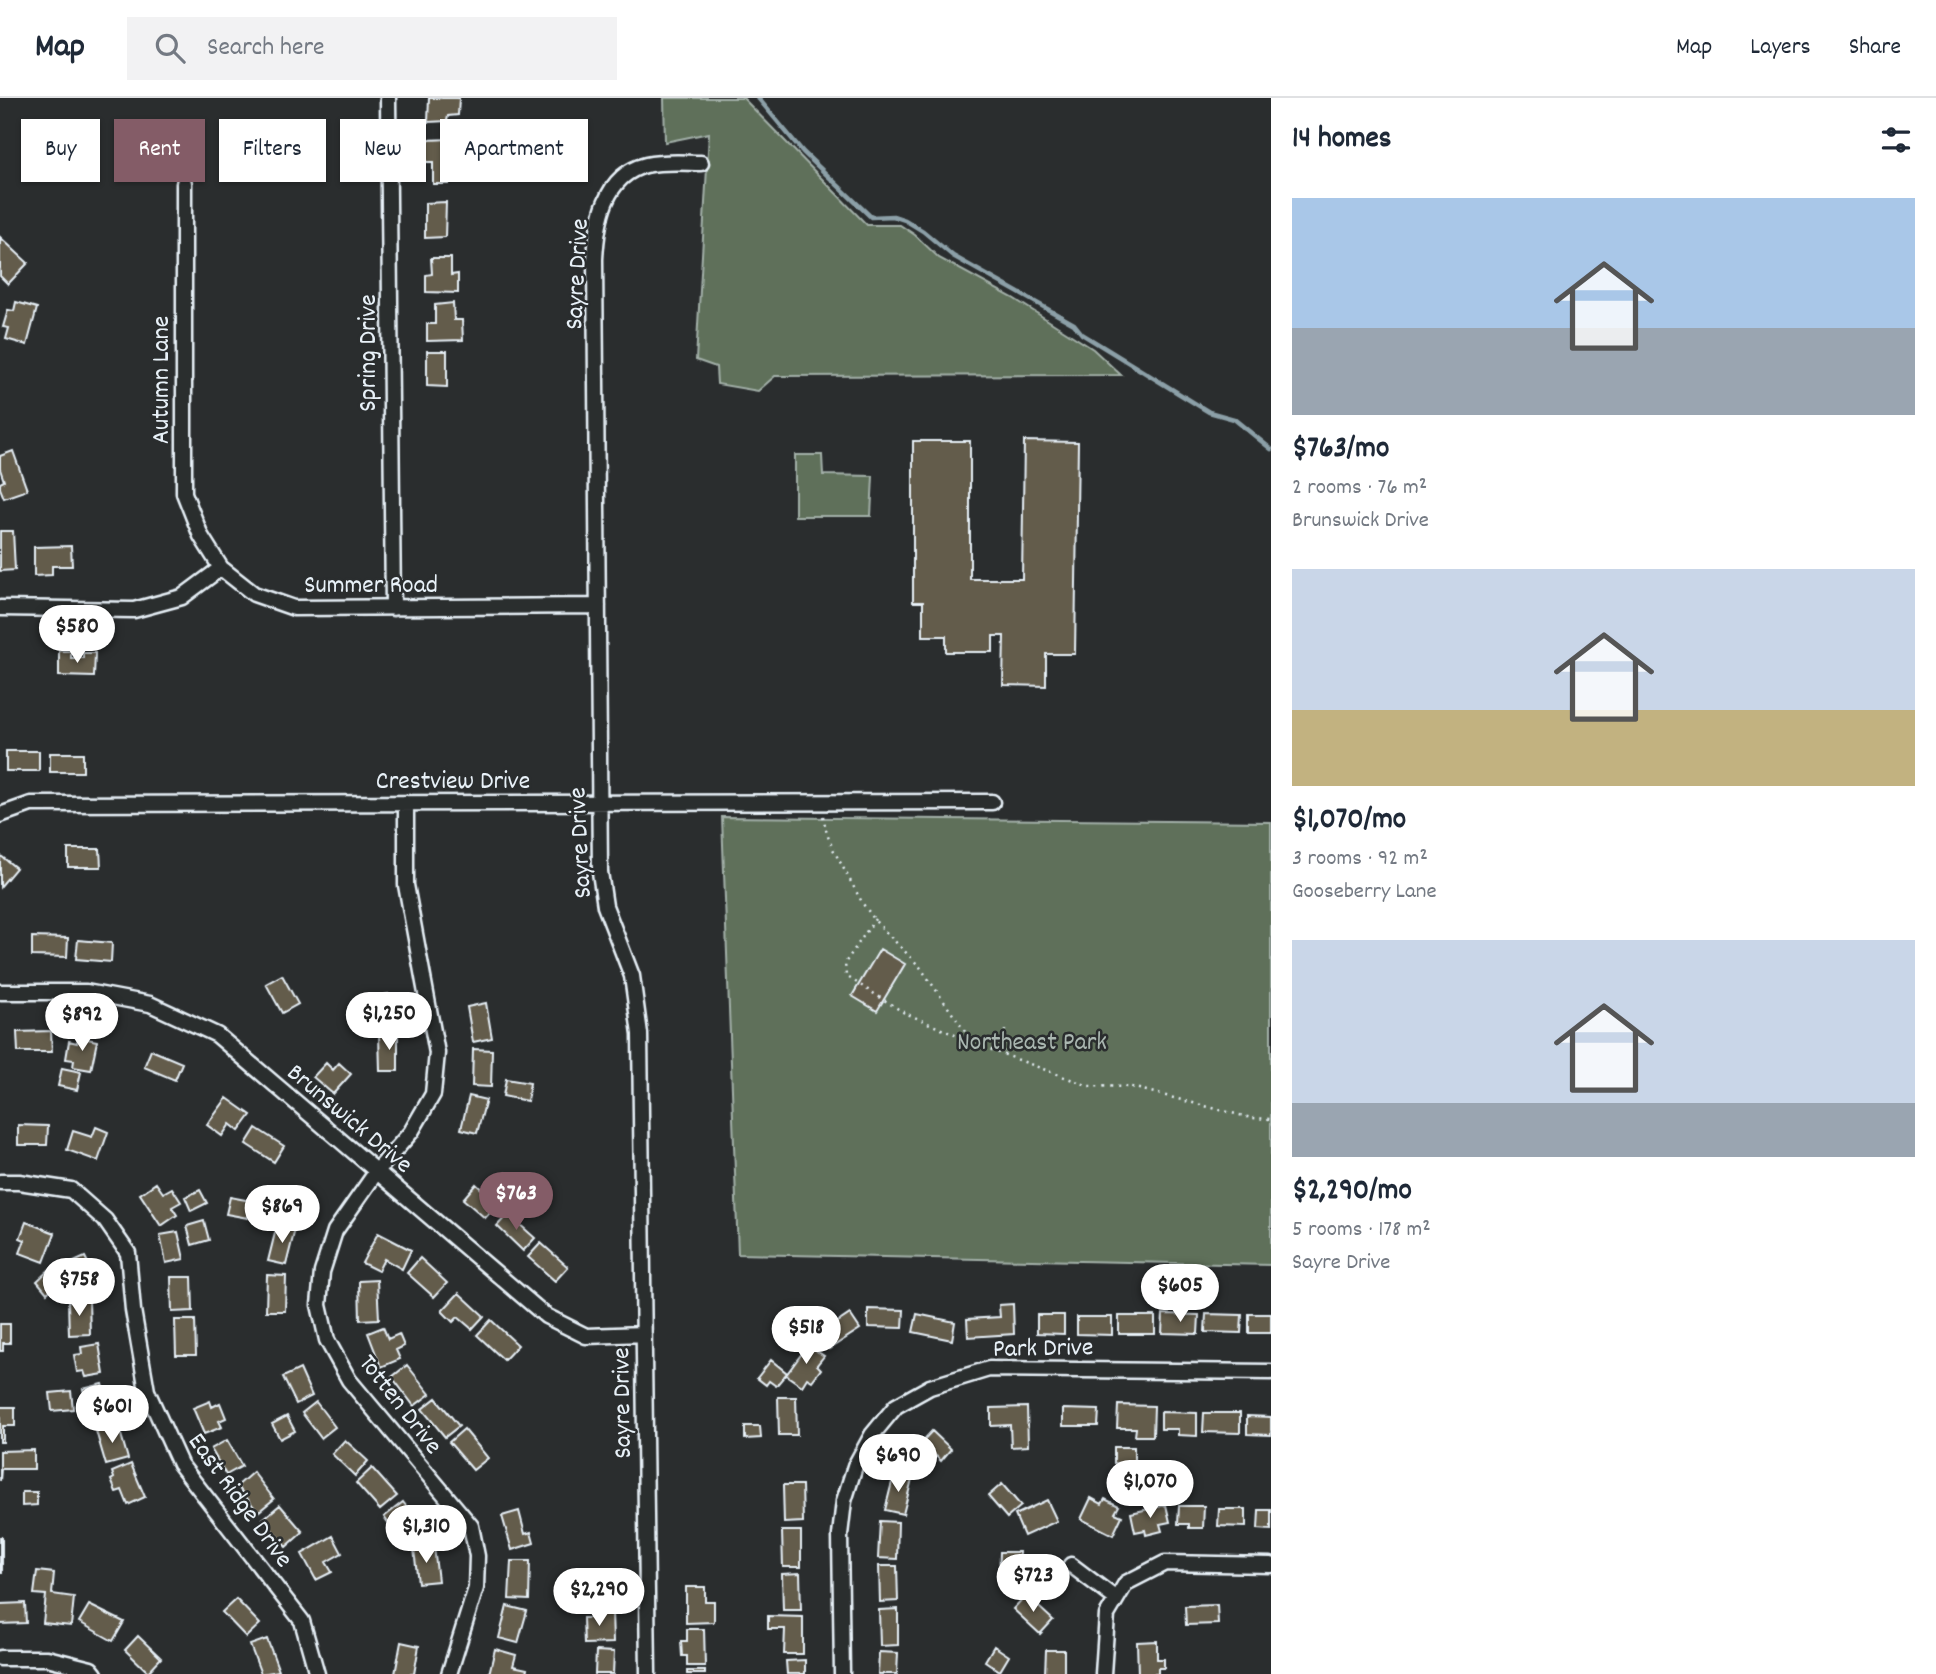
<!DOCTYPE html>
<meta charset="utf-8">
<style>
:root{--surface:#fff;--page:#f2f2f3;--text:#1f2937;--muted:#747a83;--line:#e0e1e3;--accent:#845c67}
body{margin:0;font-family:Dekko,sans-serif;background:var(--page);color:var(--text);height:100vh;display:flex;flex-direction:column;font-size:26px;white-space:nowrap}
*{box-sizing:border-box;margin:0}
p{font-size:23px;color:var(--muted)}
.icon{flex:none;width:38px;height:38px;fill:none;stroke:currentColor;stroke-width:2;stroke-linecap:round;stroke-linejoin:round}
.map{position:relative;flex:1;overflow:hidden}
.side{display:flex;flex-direction:column;background:var(--surface);width:665px}
.side>*{flex:none}
.banner{position:absolute;left:21px;top:21px;width:665px;height:63px;display:flex;gap:14px}
.price{position:absolute;translate:-50% -60px;padding:0 16px;border-radius:24px;background:#fff;color:#222;font-size:23px;line-height:46px;filter:drop-shadow(0 2px 4px #0008)}
.price::after{content:'';position:absolute;left:50%;top:42px;width:21px;height:16px;margin-left:-10px;background:inherit;clip-path:polygon(0 0,100% 0,50% 100%)}
.price.active{background:var(--accent);color:#fff}
ul{padding:0;list-style:none}
li{display:grid;align-content:center;gap:14px;height:371px;padding:0 21px}
li span{display:grid;place-items:center;height:217px;border-radius:0px;color:#555}
li>.icon{margin-inline-start:auto}
span .icon{width:126px;height:126px;fill:#fffc;stroke-width:1}
li b{font-size:30px}
h2{display:flex;justify-content:space-between;align-items:center;height:84px;padding:0 21px;font-size:30px}
.pill{padding:0 24px;border-radius:0px;background:var(--surface);box-shadow:0 2px 5px #0004;font-size:24px;line-height:63px}
.pill.active{background:var(--accent);color:#fff}
header{display:flex;align-items:center;gap:42px;box-sizing:border-box;height:98px;padding:0 35px;background:var(--surface);border-bottom:2px solid var(--line)}
header strong{font-size:33px}
nav{display:flex;gap:38px;margin-inline-start:auto;font-size:24px}
.search{width:490px;height:63px;background:var(--page);display:flex;align-items:center;gap:18px;box-sizing:border-box;padding:0 24px;border-radius:0px;color:var(--muted);font-size:26px}
main{display:flex;flex:1;min-height:0}
.map>svg:first-child{display:block}
.green{fill:#5e705a;stroke:#a3b0a9;stroke-width:2}
.lines{fill:none;stroke-linecap:round;stroke-linejoin:round}
.stream{stroke:#8ca0a8;stroke-width:4.5}
.building{fill:#645b4c;stroke:#e8f1f8;stroke-width:2}
.minor-casing{stroke:#e8f1f8;stroke-width:19}
.path{stroke:#e8f1f8;stroke-width:2.5;stroke-dasharray:2 5;stroke-linecap:butt}
.minor{stroke:#2a2d2e;stroke-width:14}
.labels{text-anchor:middle;stroke-width:5;stroke-linejoin:round;paint-order:stroke}
.street-label{font-size:26px;fill:#e8f1f8;stroke:#2a2d2e}
.park-label{font-size:26px;fill:#aab7b1;stroke:#2a2d2e}
</style>
<header>
<strong>Map</strong>
<div class="search"><svg class="icon" aria-label="search" viewBox="0 0 24 24"><circle cx="10" cy="10" r="6"/><path d="M15 15l6 6"/></svg>Search here</div>
<nav><a>Map</a><a>Layers</a><a>Share</a></nav>
</header>
<main>
<div class="map">
<svg width="1271" height="1576" viewBox="0 0 1271 1576">
<rect width="100%" height="100%" fill="#2a2d2e"/>
<filter id="ink" filterUnits="userSpaceOnUse"><feTurbulence type="fractalNoise" baseFrequency=".0143" numOctaves="2"/><feDisplacementMap in="SourceGraphic" scale="14" xChannelSelector="R" yChannelSelector="G"/><feConvolveMatrix kernelMatrix="1 2 1 2 8 2 1 2 1" color-interpolation-filters="sRGB"/></filter>
<g filter="url(#ink)">
<path class="green" d="M664,0h79l124,127h33l15,10 24,23 74,40 80,51 28,26 -346,1 -17,15 -41,-7 -1,-17 -20,-7 13,-227 -44,9z
M795,357h27l1,20 50,1 -2,40h-76z
M722,719l549,5v443l-533,-11z"/>
<g class="lines">
<path class="stream" d="M758,0l45,54 68,65 22,-1 12,4 18,11 30,25 121,68 8,10 127,78 25,7 37,30"/>
</g>
<path class="building" d="M429,0h30l-1,17 -10,1 -1,5 -19,1z
M451,41v21h6v16h-8v8h-16v-22h-7v-22z
M446,104l-1,35 -20,1v-35z
M0,139l28,26 -20,21 -8,-8z
M431,160h20v17l7,-1v19l-32,-1v-17l6,-1z
M16,204l21,6 -10,37 -21,-6 3,-11 -6,-1 5,-17 6,1z
M453,205l1,17h8l1,20 -36,1v-17h8v-19z
M427,253h20v36l-20,-1z
M913,343h57v138h52l2,-138 54,1 -3,212h-29v32l-43,-1 1,-49h-11v16h-47v-16h-23v-34h-10z
M13,353l14,39 -23,8 -4,-10v-5l4,-2 -4,-12v-13z
M0,433h13l2,39 -15,1z
M71,448l1,20h-20v9l-18,1v-29z
M59,553h12v7h12v-5h12l-1,24 -35,-1z
M6,653h33v20h-33z
M50,655h33v19h-33z
M68,751h32l1,18h-33z
M1,758l15,12 -16,19v-29z
M32,839l36,1 -1,19 -35,-1z
M78,842l34,3 -1,19 -35,-3z
M880,851l25,15 -28,47 -25,-15z
M282,877l16,29 -16,9 -16,-29z
M388,896l7,30 -17,5 -8,-31z
M486,905l6,35 -19,4 -6,-35z
M51,933l1,21h-34l-1,-20z
M398,935v38h-18l-1,-37z
M78,939l19,4 -6,29 -18,-3 1,-7 -8,-1 3,-18 8,2z
M473,951l19,1 -1,37 -19,-1z
M151,952l31,13 -7,17 -31,-13z
M326,965l7,7 6,-7 12,11 -18,20 -20,-17z
M62,970l19,4 -4,18 -19,-4z
M506,981l24,4 -3,18 -24,-5z
M469,998l17,4 -9,33 -16,-4z
M227,1000l24,17 -12,16 -9,-7 -8,12 -15,-11z
M18,1027l30,1 -1,19h-29z
M96,1029l12,5 -10,29 -31,-11 6,-19 19,6z
M256,1030l28,18 -10,16 -28,-18z
M506,1075l15,10 -9,16 -16,-10z
M156,1085l7,10 9,-5 9,14 -9,5 5,8 -16,11 -21,-32z
M476,1086l22,20 -13,14 -22,-19z
M200,1092l7,13 -16,8 -6,-14z
M230,1099l21,4 -3,17 -22,-4z
M508,1116l27,24 -12,13 -26,-25z
M204,1123l5,19 -17,5 -5,-19z
M26,1124l29,11 -11,29 -24,-9 5,-13 -5,-2z
M277,1127l18,4 -9,36 -18,-4z
M178,1134l6,27 -18,4 -6,-28z
M378,1135l33,17 -9,19 -18,-10 -6,12 -16,-8z
M541,1145l27,24 -13,14 -27,-24z
M85,1159l13,26 -19,9 -12,-27z
M420,1160l27,25 -13,14 -27,-24z
M50,1171l11,12 -14,12 -10,-12z
M267,1177l19,1 -1,35h-19z
M171,1179h21l1,34 -21,1z
M377,1182l2,39 -19,1 -1,-39z
M459,1195l25,23 -12,13 -14,-12 -5,5 -11,-11z
M89,1202l1,34 -21,1 -1,-34z
M1013,1206l1,30 -46,3 -1,-18 33,-2 -1,-12z
M868,1211l36,1 -1,18 -35,-1z
M850,1216l10,15 -31,20 -9,-15z
M917,1216l38,8 -3,18 -39,-8z
M1163,1216l36,1 -1,19 -36,-1z
M1206,1216l36,1 -1,18 -36,-1z
M1249,1216h22v19h-22z
M1037,1217h27v19l-27,-1z
M1119,1218h36v18h-36z
M1077,1219h35v18l-35,-1z
M175,1222h20l1,35h-20z
M491,1222l27,25 -14,15 -27,-25z
M0,1226h10v19h-7v8h-3z
M383,1229l5,12 11,-5 5,12 -8,4 4,9 -19,8 -13,-34z
M99,1246l5,30 -18,3 -2,-6 -7,1 -3,-17 8,-1 -1,-7z
M808,1247l16,11 -7,9 4,4 -9,12 -5,-3 -5,8 -16,-11z
M771,1262l16,13 -11,13 -7,-5 -3,4 -9,-7z
M407,1267l23,29 -16,12 -22,-29z
M300,1271l12,27 -16,8 -13,-27z
M103,1286l9,32 -21,5 -8,-32z
M71,1293l2,18 -21,2 -2,-18z
M778,1299h18l1,38h-18z
M436,1300l23,28 -14,11 -23,-28z
M210,1303l2,6 8,-4 6,15 -7,3 3,6 -18,7 -11,-26z
M316,1304l19,25 -14,11 -19,-25z
M1118,1307l36,1 -1,30h-18l1,-8h-19z
M0,1309h15v19h-12v16h-3z
M1027,1309l1,39 -17,1 -1,-22 -19,1v-18z
M1063,1311l36,1 -1,16h-35z
M1161,1314l36,1v23l-19,-1v-6h-17z
M1204,1315h36v20l-37,-1z
M287,1318l8,15 -15,8 -8,-15z
M1247,1318l24,1v18l-24,-1z
M118,1326l10,35 -22,6 -10,-34z
M745,1328h15l1,12 -16,1z
M464,1331l24,29 -15,12 -24,-28z
M932,1333l19,18 -10,12 -5,-5 -18,18 -14,-13z
M227,1342l15,26 -16,9 -15,-26z
M345,1342l23,21 -13,15 -23,-22z
M1114,1349h20v17l-20,-1z
M34,1352v19h-33l-1,12v-30z
M131,1366l14,33 -17,8 -6,-15 -6,2 -5,-12 3,-2 -2,-6z
M372,1370l25,28 -17,14 -24,-27z
M253,1374l21,27 -16,13 -21,-26z
M894,1376l18,5 -9,35 -18,-4z
M1002,1386l19,22 -14,12 -19,-22z
M783,1387h19l1,37 -19,1z
M22,1394h15v13l-15,1z
M1091,1400l11,6 3,-5 14,7 -4,7 7,3 -9,19 -32,-16z
M1047,1402l10,21 -33,15 -9,-21z
M403,1404l22,28 -14,12 -11,-14 -5,4 -11,-15z
M280,1407l23,27 -17,15 -23,-28z
M1166,1407l4,17 -10,2 2,7 -16,4 -1,-5 -10,2 -4,-19z
M1179,1408h25l-1,22h-14v-4h-11z
M1219,1411h27v18l-28,-1z
M1259,1412h12v20l-13,-1z
M519,1413l6,23 6,-2 3,11 -22,7 -10,-34z
M880,1423l18,1 -1,37 -19,-1z
M782,1433h19v36h-18z
M333,1438l9,17 -16,9 6,10 -16,8 -14,-26z
M0,1439h2v36h-2z
M434,1449l4,34 -20,2 -4,-34z
M1000,1454h19l-1,32 -19,-1z
M511,1463h19l-1,39 -20,-1z
M879,1468h18l1,35 -18,1z
M37,1473l17,2 -2,21 22,3 -3,29 -28,-3 3,-28 -12,-1z
M800,1475l1,37h-18l-1,-36z
M686,1489h19v14h9v21l-28,1z
M1026,1497l27,25 -13,14 -27,-25z
M236,1501l24,25 -14,13 -24,-25z
M25,1505l1,20 -26,1v-20z
M89,1507l35,17 -11,19 -34,-19z
M1217,1507l1,19 -32,1 -1,-19z
M507,1508l20,5 -9,32 -19,-5z
M898,1511v36l-18,1 -1,-36z
M592,1512h20l1,33 -29,1 -1,-26h9z
M768,1518l35,1v37h-19l1,-25h-17z
M687,1531h17l1,37h-18v-10h-5l-1,-15h6z
M138,1538l23,22 -13,14 -23,-22z
M267,1541l12,32 -18,3 -11,-29z
M1157,1543v18h7v9h-6v6h-20l-1,-32z
M401,1544l18,4 -5,28h-19z
M994,1548l15,10 -9,15 -15,-10z
M495,1551l21,6 -3,11 14,3 -1,5h-37z
M1046,1552h18v24h-19z
M596,1553l18,1 -1,22h-18z
M879,1554l19,1 -1,21h-19z
M805,1562v14h-18l-1,-13z
M687,1573h18v3h-18z"/>
<g class="lines">
<g class="minor-casing">
<path id="minor" d="M388,0l5,510
M184,85v310l17,43 20,32
M0,510l134,2 48,-13 39,-29 33,26 40,14 304,-2
M406,705v82l31,168 -4,41 -22,38 -34,39 -42,60 -13,41 -3,33 8,35 22,40 122,146 6,30 -1,32 -27,86
M0,717l31,-11 961,-2
M0,894h86l64,12 67,31 329,281 40,20 58,-2
M0,1084h19l52,8 34,30 23,33 5,57 14,81 33,73 122,157 15,53
M1071,1467l45,34
M0,1560h47l44,11 4,5
M648,1576l-8,-640 -8,-58 -27,-70 -5,-34 -5,-613c2,-37 9,-84 51,-94 18,-4 38,-2 55,-2
M842,1576l-2,-139 4,-34 11,-35 17,-31 24,-29 34,-19 59,-18 282,3
M1103,1576l4,-59 19,-32 39,-20 106,2"/>
</g>
<path class="path" d="M823,718l4,18 6,15 30,55 14,19 43,44 53,76 116,43 42,1 120,31 20,1
M875,821l-30,44 1,13 57,36 70,31
M1003,954l2,-22"/>
<use href="#minor" class="minor"/>
</g>
</g>
<g class="labels">
<g class="street-label">
<text transform="translate(575 176) rotate(-87)" y="9">Sayre Drive</text>
<text transform="translate(366 255) rotate(-90)" y="9">Spring Drive</text>
<text transform="translate(159 282) rotate(-90)" y="9">Autumn Lane</text>
<text x="371" y="494">Summer Road</text>
<text x="453" y="690">Crestview Drive</text>
<text transform="translate(578 745) rotate(-93)" y="9">Sayre Drive</text>
<text transform="translate(351 1019) rotate(40)" y="9">Brunswick Drive</text>
<text transform="translate(1043 1248) rotate(-1)" y="9">Park Drive</text>
<text transform="translate(402 1305) rotate(52)" y="9">Totten Drive</text>
<text transform="translate(620 1305) rotate(-91)" y="9">Sayre Drive</text>
<text transform="translate(242 1401) rotate(54)" y="9">East Ridge Drive</text>
</g>
<g class="park-label">
<text x="1032" y="951">Northeast Park</text>
</g>
</g>
</svg>
<b class="price" style="left:77px;top:567px">$580</b>
<b class="price" style="left:389px;top:954px">$1,250</b>
<b class="price" style="left:82px;top:955px">$892</b>
<b class="price active" style="left:516px;top:1134px">$763</b>
<b class="price" style="left:282px;top:1147px">$869</b>
<b class="price" style="left:79px;top:1220px">$758</b>
<b class="price" style="left:1180px;top:1226px">$605</b>
<b class="price" style="left:806px;top:1268px">$518</b>
<b class="price" style="left:112px;top:1347px">$601</b>
<b class="price" style="left:898px;top:1396px">$690</b>
<b class="price" style="left:1150px;top:1422px">$1,070</b>
<b class="price" style="left:426px;top:1467px">$1,310</b>
<b class="price" style="left:1033px;top:1516px">$723</b>
<b class="price" style="left:599px;top:1530px">$2,290</b>
<div class="banner">
<a class="pill">Buy</a>
<a class="pill active">Rent</a>
<a class="pill">Filters</a>
<a class="pill">New</a>
<a class="pill">Apartment</a>
</div>
</div>
<section class="side">
<h2>14 homes<svg class="icon" aria-label="filters" viewBox="0 0 24 24"><path d="M4 7h16M4 17h16"/><circle cx="9" cy="7" r="2"/><circle cx="15" cy="17" r="2"/></svg></h2>
<ul>
<li><span style="background:linear-gradient(#a9c7e8 60%,#9aa5b1 0)"><svg class="icon" aria-label="home" viewBox="0 0 24 24"><path d="M3 11l9-7 9 7M6 9v11h12V9"/></svg></span><div><b>$763/mo</b><p>2 rooms · 76 m²</p><p>Brunswick Drive</p></div></li>
<li><span style="background:linear-gradient(#c9d6e8 65%,#c2b280 0)"><svg class="icon" aria-label="home" viewBox="0 0 24 24"><path d="M3 11l9-7 9 7M6 9v11h12V9"/></svg></span><div><b>$1,070/mo</b><p>3 rooms · 92 m²</p><p>Gooseberry Lane</p></div></li>
<li><span style="background:linear-gradient(#c9d6e8 75%,#9aa5b1 0)"><svg class="icon" aria-label="home" viewBox="0 0 24 24"><path d="M3 11l9-7 9 7M6 9v11h12V9"/></svg></span><div><b>$2,290/mo</b><p>5 rooms · 178 m²</p><p>Sayre Drive</p></div></li>
</ul>
</section>
</main>
